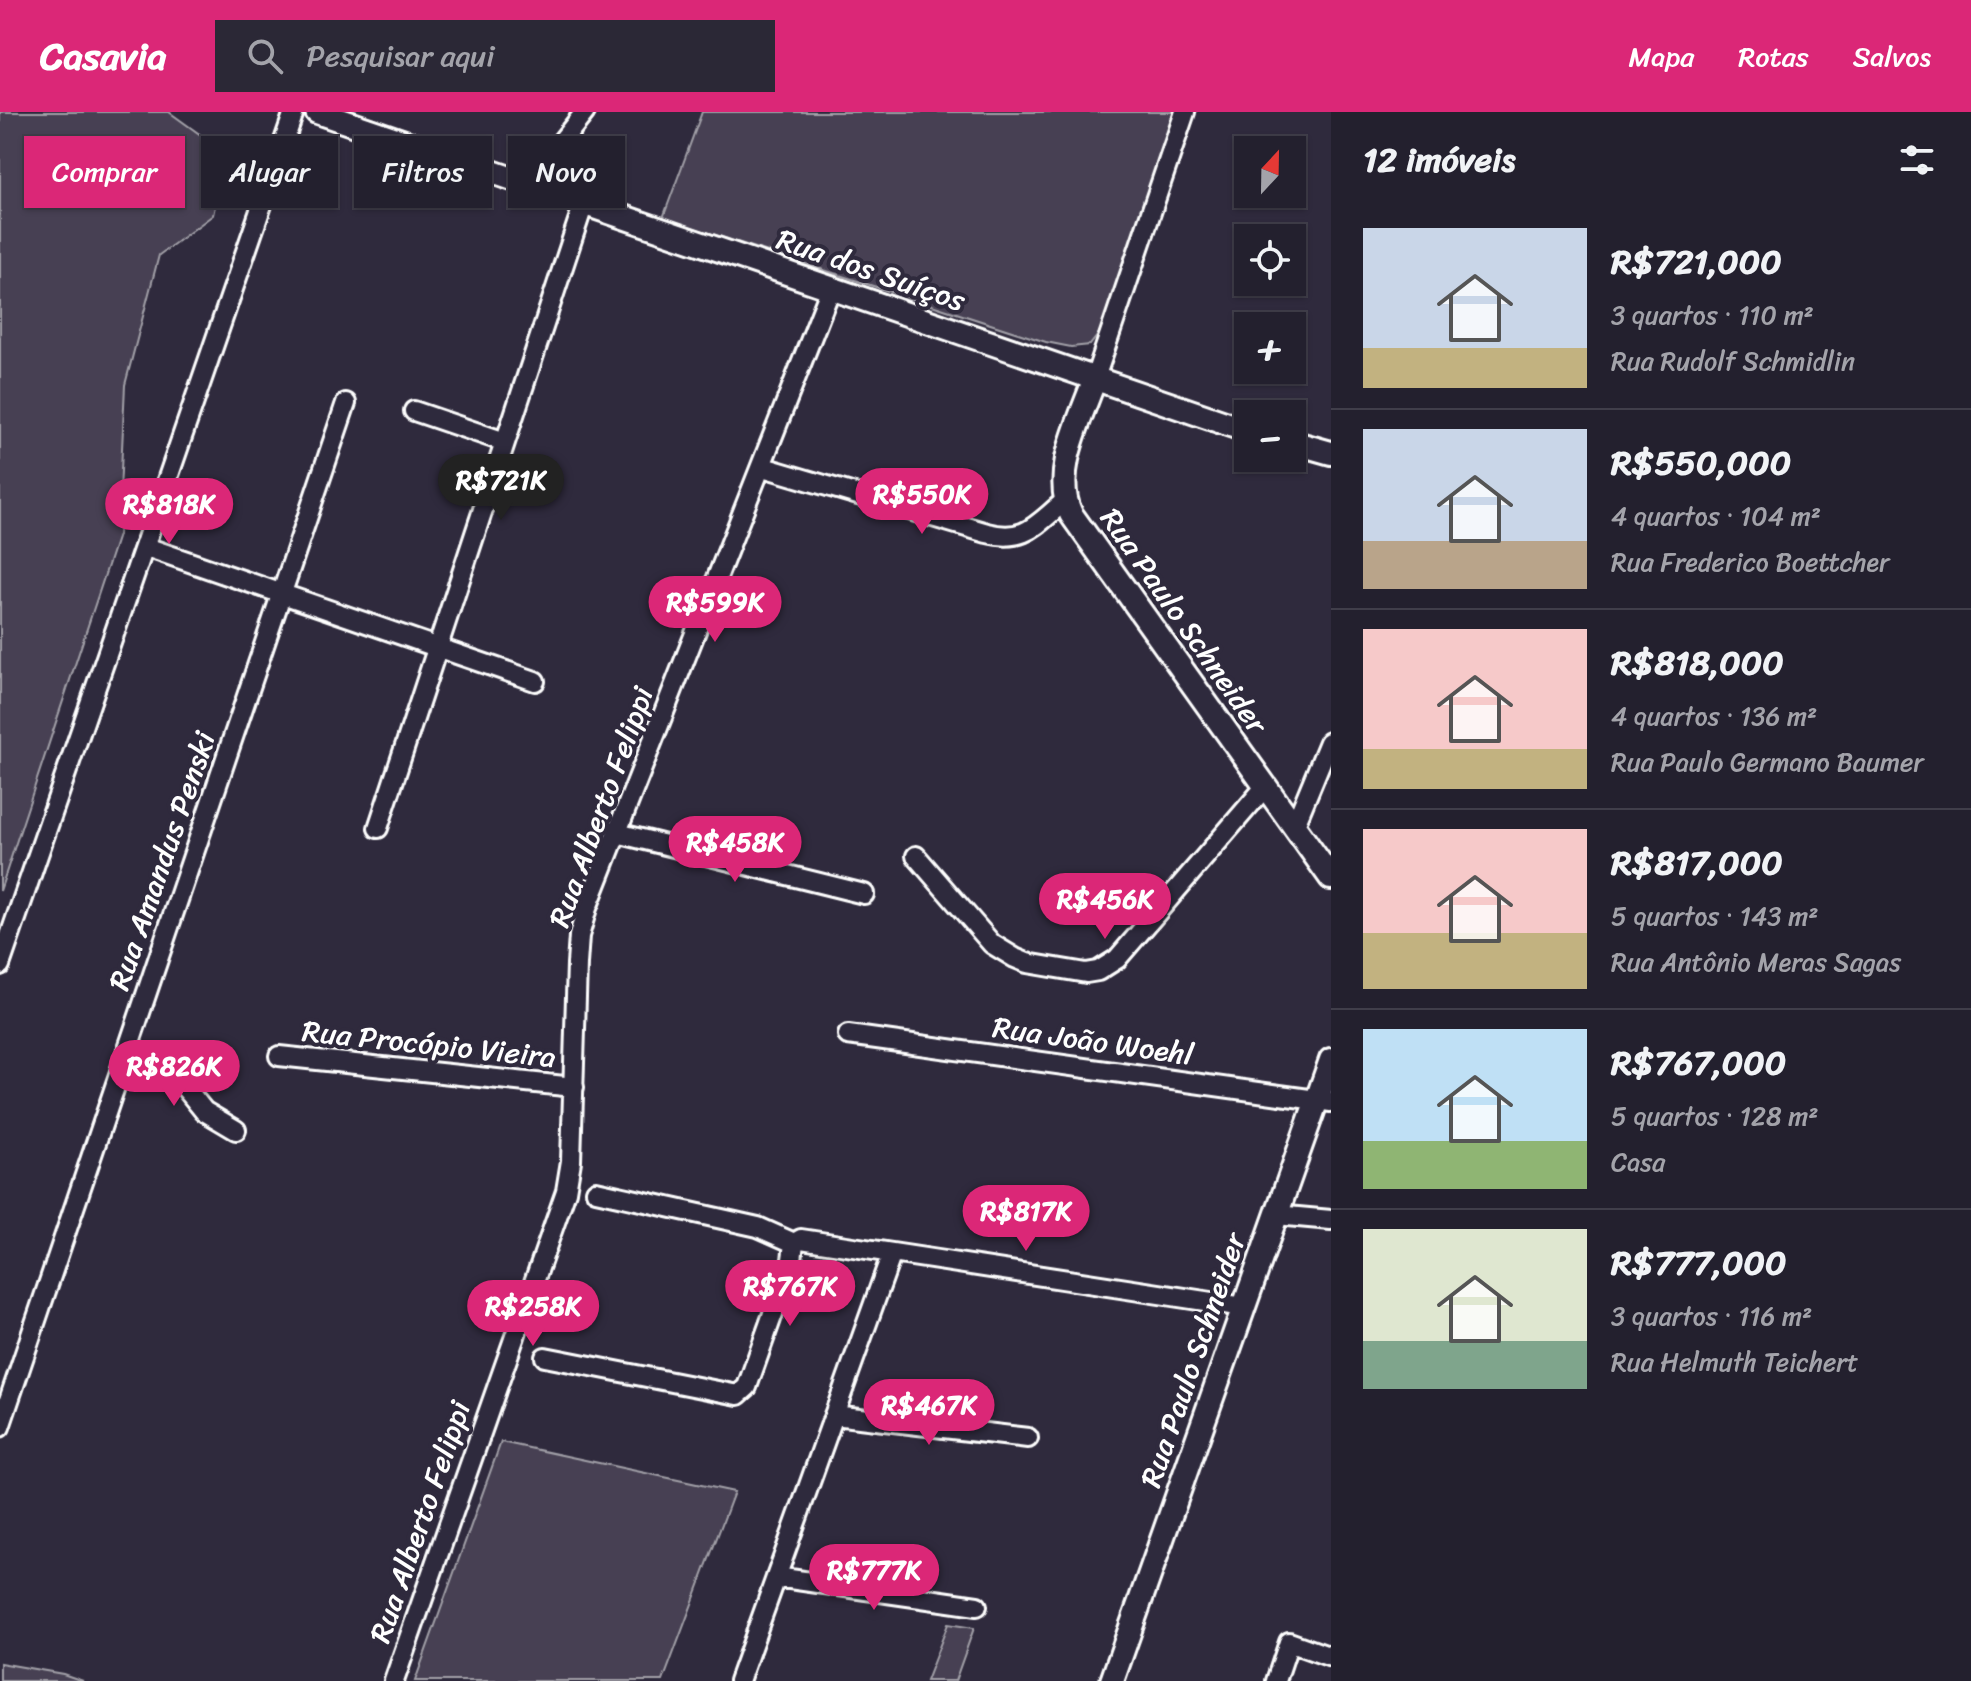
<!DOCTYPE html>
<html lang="pt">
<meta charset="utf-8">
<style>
:root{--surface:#23202e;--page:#2b2836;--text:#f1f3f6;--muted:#a3a3aa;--line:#403e4a;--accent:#db2777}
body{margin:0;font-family:Sriracha,sans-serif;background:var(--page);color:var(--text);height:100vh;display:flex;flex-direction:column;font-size:30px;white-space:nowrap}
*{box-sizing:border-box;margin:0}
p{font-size:26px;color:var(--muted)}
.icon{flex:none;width:44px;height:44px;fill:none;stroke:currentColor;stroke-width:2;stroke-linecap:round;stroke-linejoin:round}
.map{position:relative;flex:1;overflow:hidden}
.drawer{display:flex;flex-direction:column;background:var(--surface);width:640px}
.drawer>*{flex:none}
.hud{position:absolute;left:24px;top:24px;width:760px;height:72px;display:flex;gap:16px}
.needle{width:52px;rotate:22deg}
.tools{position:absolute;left:1234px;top:24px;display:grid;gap:16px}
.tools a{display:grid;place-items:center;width:72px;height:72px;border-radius:0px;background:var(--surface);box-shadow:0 2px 6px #0004,0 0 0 2px var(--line);font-size:40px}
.price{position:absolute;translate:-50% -68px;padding:0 18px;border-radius:28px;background:var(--accent);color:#fff;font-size:26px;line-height:52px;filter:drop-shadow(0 2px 4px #0008)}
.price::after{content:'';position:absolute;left:50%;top:48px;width:24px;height:18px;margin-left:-12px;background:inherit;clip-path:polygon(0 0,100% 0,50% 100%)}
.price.on{background:#222;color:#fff}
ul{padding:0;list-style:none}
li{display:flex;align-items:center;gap:24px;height:200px;padding:0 32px}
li+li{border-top:2px solid var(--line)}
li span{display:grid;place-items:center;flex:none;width:224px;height:160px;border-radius:0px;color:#555}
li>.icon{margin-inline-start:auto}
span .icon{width:96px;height:96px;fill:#fffc;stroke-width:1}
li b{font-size:34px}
h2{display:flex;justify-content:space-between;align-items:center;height:96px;padding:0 32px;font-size:34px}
.pill{padding:0 28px;border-radius:0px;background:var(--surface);box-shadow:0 2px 6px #0004,0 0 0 2px var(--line);font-size:28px;line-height:72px}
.pill.on{background:var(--accent);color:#fff}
header{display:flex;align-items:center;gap:48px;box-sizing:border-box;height:112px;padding:0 40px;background:var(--accent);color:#fff}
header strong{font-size:38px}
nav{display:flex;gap:44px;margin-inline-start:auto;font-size:28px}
.search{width:560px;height:72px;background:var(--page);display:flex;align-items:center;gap:20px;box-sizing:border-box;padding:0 28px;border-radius:0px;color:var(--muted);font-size:30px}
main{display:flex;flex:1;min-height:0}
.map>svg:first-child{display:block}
.green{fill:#464152;stroke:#a2a0a8;stroke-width:2}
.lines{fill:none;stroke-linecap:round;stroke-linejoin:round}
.minor-casing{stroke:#fff;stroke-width:24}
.tertiary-casing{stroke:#fff;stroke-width:28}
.minor{stroke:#2f2a3d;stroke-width:18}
.tertiary{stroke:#2f2a3d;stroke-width:22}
.labels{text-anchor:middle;stroke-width:8;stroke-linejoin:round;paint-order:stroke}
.street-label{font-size:30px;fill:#fff;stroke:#2f2a3d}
</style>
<header>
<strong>Casavia</strong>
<div class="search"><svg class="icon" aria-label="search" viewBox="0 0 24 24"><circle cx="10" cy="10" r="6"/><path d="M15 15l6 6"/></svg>Pesquisar aqui</div>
<nav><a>Mapa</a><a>Rotas</a><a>Salvos</a></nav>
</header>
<main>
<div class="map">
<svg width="1331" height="1569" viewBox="0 0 1331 1569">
<rect width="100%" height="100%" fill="#2f2a3d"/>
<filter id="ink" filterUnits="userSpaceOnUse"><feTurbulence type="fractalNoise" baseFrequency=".0125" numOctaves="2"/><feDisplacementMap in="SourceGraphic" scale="16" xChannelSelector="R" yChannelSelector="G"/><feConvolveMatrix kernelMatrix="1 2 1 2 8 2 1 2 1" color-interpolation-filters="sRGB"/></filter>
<g filter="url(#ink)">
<path class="green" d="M0,0h169l58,42 -14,61 -54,40 -34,130 -7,150 -118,356z
M702,0h476l-74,215 -14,18 -19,2 -25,-5 -383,-124z
M501,1330l233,50 -71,189h-248z
M948,1512l26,4 -19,53h-29z
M0,1551l63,11 20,7h-83z"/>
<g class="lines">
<g class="minor-casing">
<path id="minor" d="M528,72l57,-72
M1095,266l90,-266
M414,299l91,31
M763,355l224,66c39,10 49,-9 78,-32
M146,435l389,134
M1294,715l35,-85
M378,716l206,-625
M617,721l247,61
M916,744l76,88 23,14 12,5 59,10 12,-2 19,-12 148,-172
M0,853l294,-853
M848,923l483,67
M279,944l295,31
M124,948l55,20 25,31 32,19
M596,1079l162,36 36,16 7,-4 443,68
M1276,1103l55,5
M545,1245l193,38 9,-8 45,-127 2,-17
M834,1303l194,23
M0,1315l346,-1024
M776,1465l201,29
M394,1569l172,-490 5,-30 6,-197 2,-28 8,-28 244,-620
M739,1569l153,-428
M1276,1569l13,-39 42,15"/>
</g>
<g class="tertiary-casing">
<path id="tertiary" d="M317,0l931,319
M1095,266c-14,41 -44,95 -24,136l260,364
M1292,330l39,11
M1112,1569l219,-621"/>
</g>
<use href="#minor" class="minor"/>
<use href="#tertiary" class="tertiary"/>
</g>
</g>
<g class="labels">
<g class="street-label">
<text transform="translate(871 158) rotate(19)" y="10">Rua dos Suíços</text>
<text transform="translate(1184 509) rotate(55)" y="10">Rua Paulo Schneider</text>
<text transform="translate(601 695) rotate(-70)" y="10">Rua Alberto Felippi</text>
<text transform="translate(162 749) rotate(-71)" y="10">Rua Amandus Penski</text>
<text transform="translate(1093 929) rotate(8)" y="10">Rua João Woehl</text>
<text transform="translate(429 932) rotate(6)" y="10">Rua Procópio Vieira</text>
<text transform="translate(1193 1248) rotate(-71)" y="10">Rua Paulo Schneider</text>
<text transform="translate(420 1410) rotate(-71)" y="10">Rua Alberto Felippi</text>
</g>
</g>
</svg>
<div class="tools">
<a><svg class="needle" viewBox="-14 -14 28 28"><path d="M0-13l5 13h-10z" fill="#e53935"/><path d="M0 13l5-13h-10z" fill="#a3a3aa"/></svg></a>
<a><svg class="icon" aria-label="locate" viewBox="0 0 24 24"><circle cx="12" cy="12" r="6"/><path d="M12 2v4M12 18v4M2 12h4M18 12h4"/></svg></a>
<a>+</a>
<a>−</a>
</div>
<b class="price on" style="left:501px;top:410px">R$721K</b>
<b class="price" style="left:922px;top:424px">R$550K</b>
<b class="price" style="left:169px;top:434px">R$818K</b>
<b class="price" style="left:715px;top:532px">R$599K</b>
<b class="price" style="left:735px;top:772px">R$458K</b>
<b class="price" style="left:1105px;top:829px">R$456K</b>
<b class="price" style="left:174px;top:996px">R$826K</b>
<b class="price" style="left:1026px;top:1141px">R$817K</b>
<b class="price" style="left:790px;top:1216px">R$767K</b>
<b class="price" style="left:533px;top:1236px">R$258K</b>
<b class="price" style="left:929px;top:1335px">R$467K</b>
<b class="price" style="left:874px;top:1500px">R$777K</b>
<div class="hud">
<a class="pill on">Comprar</a>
<a class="pill">Alugar</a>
<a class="pill">Filtros</a>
<a class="pill">Novo</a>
</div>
</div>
<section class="drawer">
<h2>12 imóveis<svg class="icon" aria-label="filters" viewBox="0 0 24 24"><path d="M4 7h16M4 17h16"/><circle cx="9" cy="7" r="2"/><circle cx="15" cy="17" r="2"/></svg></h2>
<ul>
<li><span style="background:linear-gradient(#c9d6e8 75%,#c2b280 0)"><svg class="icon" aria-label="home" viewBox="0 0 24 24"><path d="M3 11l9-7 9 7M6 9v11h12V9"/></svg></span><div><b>R$721,000</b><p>3 quartos · 110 m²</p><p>Rua Rudolf Schmidlin</p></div></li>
<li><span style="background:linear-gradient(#c9d6e8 70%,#b9a48a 0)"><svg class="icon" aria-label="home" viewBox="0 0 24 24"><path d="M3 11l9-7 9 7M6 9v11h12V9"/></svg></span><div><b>R$550,000</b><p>4 quartos · 104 m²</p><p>Rua Frederico Boettcher</p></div></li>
<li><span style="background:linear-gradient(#f6c9c9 75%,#c2b280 0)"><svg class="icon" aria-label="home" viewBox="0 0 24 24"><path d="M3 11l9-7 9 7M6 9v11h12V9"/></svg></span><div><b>R$818,000</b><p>4 quartos · 136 m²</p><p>Rua Paulo Germano Baumer</p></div></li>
<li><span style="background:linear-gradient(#f6c9c9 65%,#c2b280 0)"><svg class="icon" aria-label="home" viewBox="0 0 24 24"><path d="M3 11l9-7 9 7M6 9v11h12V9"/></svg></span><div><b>R$817,000</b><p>5 quartos · 143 m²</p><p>Rua Antônio Meras Sagas</p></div></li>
<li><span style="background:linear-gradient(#bfe0f5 70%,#8fb573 0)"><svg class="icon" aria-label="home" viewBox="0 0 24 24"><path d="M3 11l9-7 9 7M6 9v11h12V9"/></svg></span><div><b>R$767,000</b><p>5 quartos · 128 m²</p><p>Casa</p></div></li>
<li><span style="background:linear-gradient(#dfe7d0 70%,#7fa58c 0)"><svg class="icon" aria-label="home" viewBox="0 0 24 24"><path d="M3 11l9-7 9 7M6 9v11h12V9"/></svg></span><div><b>R$777,000</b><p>3 quartos · 116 m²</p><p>Rua Helmuth Teichert</p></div></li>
</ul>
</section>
</main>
